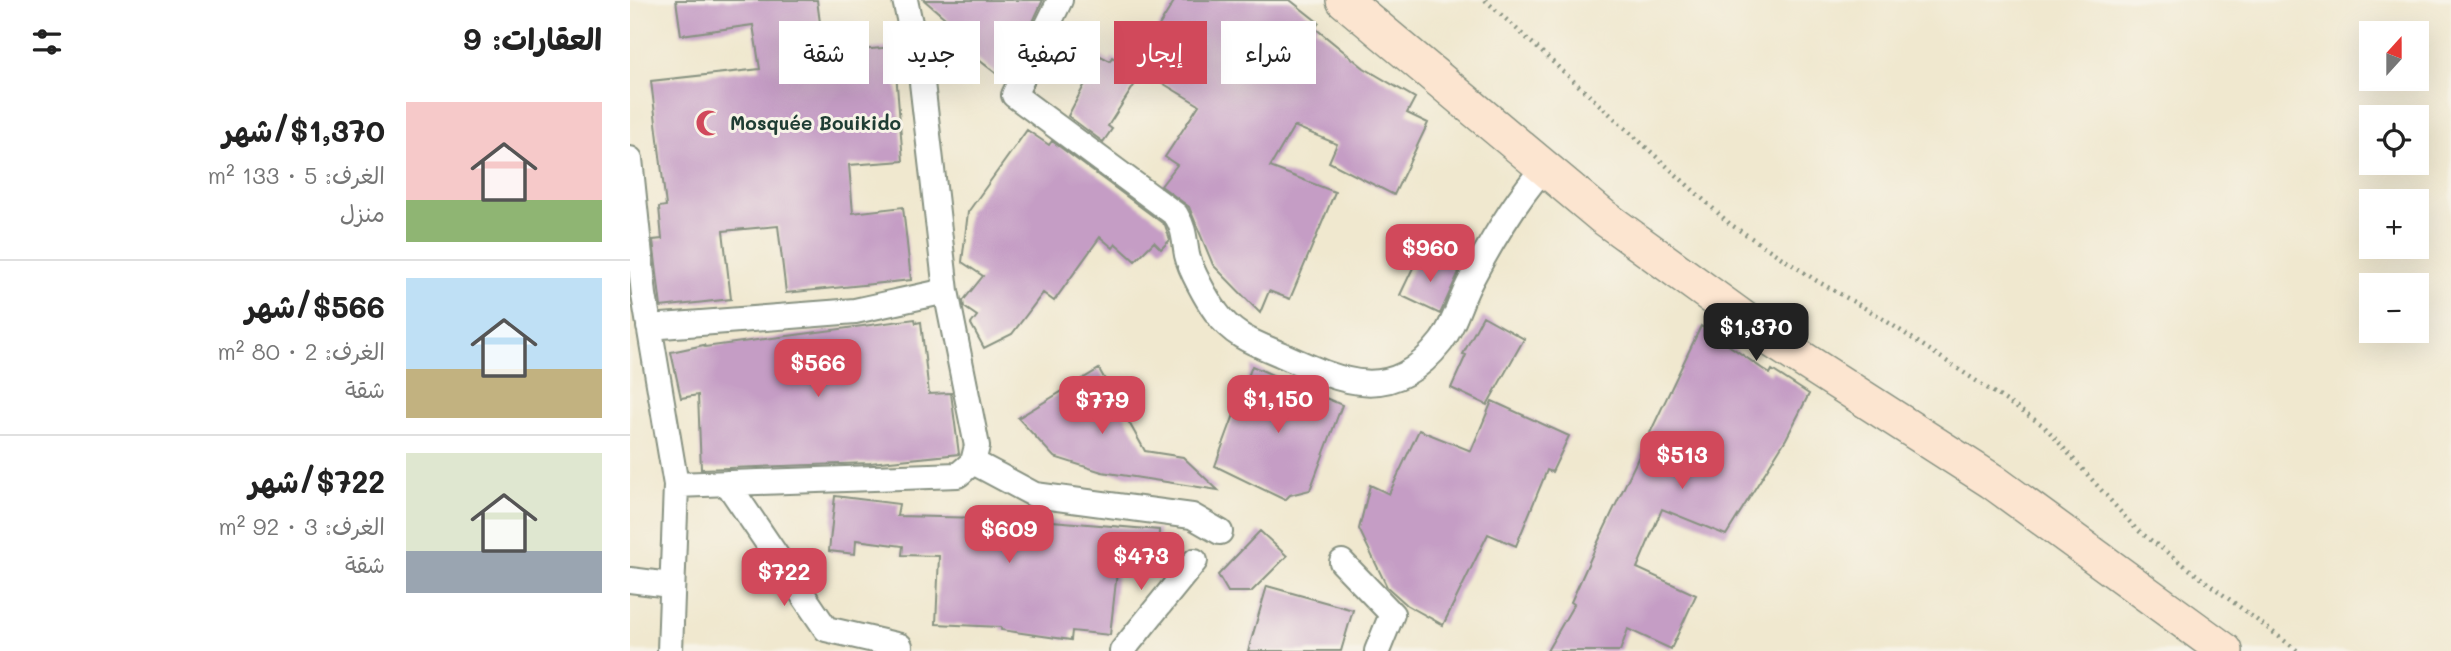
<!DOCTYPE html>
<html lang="ar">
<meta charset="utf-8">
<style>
:root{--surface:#fff;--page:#f2f2f2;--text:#222;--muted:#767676;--line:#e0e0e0;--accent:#d1495b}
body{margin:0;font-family:Mali,"Playpen Sans Arabic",sans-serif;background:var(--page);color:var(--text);direction:rtl;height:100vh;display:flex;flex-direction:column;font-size:26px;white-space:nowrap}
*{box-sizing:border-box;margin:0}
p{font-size:23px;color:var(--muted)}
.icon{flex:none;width:38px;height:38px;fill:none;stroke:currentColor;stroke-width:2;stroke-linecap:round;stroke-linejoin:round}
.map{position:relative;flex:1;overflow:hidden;direction:ltr}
.details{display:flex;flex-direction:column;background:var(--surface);width:630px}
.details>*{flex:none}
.banner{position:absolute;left:21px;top:21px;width:665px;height:63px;direction:rtl;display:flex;gap:14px}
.needle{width:46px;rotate:21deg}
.tools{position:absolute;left:1729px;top:21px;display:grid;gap:14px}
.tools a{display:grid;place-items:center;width:70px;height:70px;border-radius:0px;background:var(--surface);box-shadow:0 7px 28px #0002;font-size:35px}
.price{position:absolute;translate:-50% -60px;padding:0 16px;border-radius:14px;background:var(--accent);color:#fff;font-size:23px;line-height:46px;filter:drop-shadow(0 2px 4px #0008)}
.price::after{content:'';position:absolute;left:50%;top:42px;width:21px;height:16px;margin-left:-10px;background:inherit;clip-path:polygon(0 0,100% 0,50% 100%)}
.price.active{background:#222;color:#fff}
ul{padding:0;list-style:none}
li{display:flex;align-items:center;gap:21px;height:175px;padding:0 28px}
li+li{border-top:2px solid var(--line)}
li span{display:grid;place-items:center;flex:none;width:196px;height:140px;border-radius:0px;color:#555}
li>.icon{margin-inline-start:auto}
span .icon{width:84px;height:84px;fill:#fffc;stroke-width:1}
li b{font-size:30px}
h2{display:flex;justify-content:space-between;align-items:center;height:84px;padding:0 28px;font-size:30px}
.chip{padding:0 24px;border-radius:0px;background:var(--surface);box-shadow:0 7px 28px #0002;font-size:24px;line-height:63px}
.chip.active{background:var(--accent);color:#fff}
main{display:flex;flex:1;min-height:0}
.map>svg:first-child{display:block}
.building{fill:#c59dc5}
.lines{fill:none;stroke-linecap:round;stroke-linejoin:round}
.street-casing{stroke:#889282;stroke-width:28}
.secondary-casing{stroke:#889282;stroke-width:38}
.path{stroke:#889282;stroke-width:4.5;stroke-dasharray:2 5;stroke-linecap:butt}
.street{stroke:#fff;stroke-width:24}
.secondary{stroke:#fce5d0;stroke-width:35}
.labels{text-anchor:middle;stroke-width:6;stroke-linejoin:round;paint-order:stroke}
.poi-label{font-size:19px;font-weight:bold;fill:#1f3d34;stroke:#f7f3e8;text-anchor:start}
</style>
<main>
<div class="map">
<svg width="1821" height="651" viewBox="0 0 1821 651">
<rect width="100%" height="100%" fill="#f7f3e8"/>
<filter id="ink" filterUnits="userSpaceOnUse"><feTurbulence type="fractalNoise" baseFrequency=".0143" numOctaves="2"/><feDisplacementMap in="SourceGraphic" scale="14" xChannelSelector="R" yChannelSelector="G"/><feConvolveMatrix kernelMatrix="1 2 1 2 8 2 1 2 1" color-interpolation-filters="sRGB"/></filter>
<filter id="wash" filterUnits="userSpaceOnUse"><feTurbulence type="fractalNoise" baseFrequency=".00686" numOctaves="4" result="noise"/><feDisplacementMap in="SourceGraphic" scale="28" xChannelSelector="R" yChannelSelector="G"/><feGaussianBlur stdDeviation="1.57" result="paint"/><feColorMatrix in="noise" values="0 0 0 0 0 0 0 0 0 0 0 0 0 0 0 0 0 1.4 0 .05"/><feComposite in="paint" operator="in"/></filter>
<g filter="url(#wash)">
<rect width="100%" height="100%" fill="#f0e8cf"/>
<g id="blocks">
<path class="building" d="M46,0h141l7,53 70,-6 9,114 -54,4 4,48 50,-6 8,73 -125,13 -8,-67 -55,5 8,68 -70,8 -8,-67 9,-1 -3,-32 7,-1 -15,-125 109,-12 -7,-44 -72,10z
M294,0h119l-18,39 -28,35 -45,-35 7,-9z
M545,0h115l29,23 -4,5 49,40 51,30 -8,15 21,10 -34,72 -65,-33 8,-18 -43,-18 -24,41 65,25 -45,107 -21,-8 -9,22 -47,-48 -24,-58 -28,-21 16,-21 -12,-8 34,-52 -65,-39z
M451,46l29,15 2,-4 30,16 -34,53 4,3 -9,13 -35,-26 18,-34 -19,-10z
M397,130l22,15 3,-4 113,84 5,15 -9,9 -7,-7 -19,19 -19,-17 -3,4 -13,-11 -46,64 -11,-8 -31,41 -28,14 -13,-24 6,-8 -13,-9 -1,-6 20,-25 -21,-14 6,-50z
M790,253l39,19 -19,42 -40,-19z
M853,316l41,23 -37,66 -36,-17 15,-33 -3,-1z
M285,319l1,4 5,-1 8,72 22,-1 8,61 -89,9 -169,6 -3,-74 -17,3 -10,-46 33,-7 1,2z
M1071,326l69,48 2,-4 37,24 -23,45 -60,96 -64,-26 -25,59 59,27 -25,54 -43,-20 -8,22h-73l27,-47 -3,-2 27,-60z
M622,366l90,39 -32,85 -20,5 -5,5 -70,-34z
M469,369l46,82 38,6 35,33 -116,-18 -48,-15 -36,-39z
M862,401l77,35 -17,36 -5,-2 -31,76 -28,-12 -45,91 -36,-20 -20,-18 -28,-58 11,-44 19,9 30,-64 52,21z
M205,496l64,8 -2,12 131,3 131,11 -1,44 -41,-2 -7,63 -38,-4 -1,9 -70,-10v-3l-65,-3 3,-68 -37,-1 1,-9 -47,-6 -1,14 -26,-3z
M630,531l27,25 -36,36h-23l-10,-17z
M637,586l86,24 -12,41h-93z"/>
</g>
</g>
<g filter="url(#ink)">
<use href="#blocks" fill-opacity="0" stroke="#889282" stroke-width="2"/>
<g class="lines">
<g class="street-casing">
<path id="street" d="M430,0l-46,95 162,120c9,15 8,24 11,40 3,14 20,45 29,57 17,24 38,31 64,42 62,28 111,52 161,-12 14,-18 19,-42 30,-62 20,-38 44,-79 72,-111
M0,159l14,136 32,190 282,-10 15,-13 4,-16 -31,-155 -25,-217 -16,-74
M19,327l206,-16 91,-20
M343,462l62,33 157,21 28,16
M97,483l99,146 74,17
M712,562l50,52 -15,37
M0,580l40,5
M40,651l6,-166
M492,651l73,-90"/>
</g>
<g class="secondary-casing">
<path id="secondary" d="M714,0l258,216 172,125 218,140 233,170"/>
</g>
<path class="path" d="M855,0l245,224 87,57 60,34 167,111 92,103 162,122"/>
<use href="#street" class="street"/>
<use href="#secondary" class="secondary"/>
</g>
</g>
<defs>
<g id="mosque-bare" transform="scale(2.1)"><path d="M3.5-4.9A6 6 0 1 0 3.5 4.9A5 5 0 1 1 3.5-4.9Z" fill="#d1495b" stroke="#f7f3e8" stroke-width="2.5" paint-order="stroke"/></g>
</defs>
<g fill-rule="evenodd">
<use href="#mosque-bare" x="79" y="123"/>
</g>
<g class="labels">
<g class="poi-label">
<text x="100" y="130">Mosquée Bouikido</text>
</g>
</g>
</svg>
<div class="tools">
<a><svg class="needle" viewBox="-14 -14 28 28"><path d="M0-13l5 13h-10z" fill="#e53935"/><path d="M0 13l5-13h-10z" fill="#767676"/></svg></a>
<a><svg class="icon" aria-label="locate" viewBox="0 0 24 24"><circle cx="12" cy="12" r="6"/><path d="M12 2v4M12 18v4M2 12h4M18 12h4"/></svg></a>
<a>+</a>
<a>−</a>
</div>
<b class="price" style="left:800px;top:284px">$960</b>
<b class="price active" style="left:1126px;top:363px">$1,370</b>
<b class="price" style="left:188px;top:399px">$566</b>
<b class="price" style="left:648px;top:435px">$1,150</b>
<b class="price" style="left:472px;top:436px">$779</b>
<b class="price" style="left:1052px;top:491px">$513</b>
<b class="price" style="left:379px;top:565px">$609</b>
<b class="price" style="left:511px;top:592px">$473</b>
<b class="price" style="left:154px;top:608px">$722</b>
<div class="banner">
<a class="chip">شراء</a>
<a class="chip active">إيجار</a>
<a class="chip">تصفية</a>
<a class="chip">جديد</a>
<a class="chip">شقة</a>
</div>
</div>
<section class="details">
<h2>العقارات: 9<svg class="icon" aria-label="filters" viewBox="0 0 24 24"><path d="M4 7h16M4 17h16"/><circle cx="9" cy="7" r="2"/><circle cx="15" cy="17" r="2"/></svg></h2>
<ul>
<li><span style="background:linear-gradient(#f6c9c9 70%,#8fb573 0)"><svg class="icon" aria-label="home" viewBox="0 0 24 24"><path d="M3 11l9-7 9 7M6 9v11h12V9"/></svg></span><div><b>$1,370/شهر</b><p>الغرف: 5 · 133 m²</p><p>منزل</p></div></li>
<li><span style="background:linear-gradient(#bfe0f5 65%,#c2b280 0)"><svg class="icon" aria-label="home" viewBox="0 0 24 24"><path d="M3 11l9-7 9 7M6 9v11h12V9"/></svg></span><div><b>$566/شهر</b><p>الغرف: 2 · 80 m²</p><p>شقة</p></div></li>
<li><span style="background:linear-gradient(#dfe7d0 70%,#9aa5b1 0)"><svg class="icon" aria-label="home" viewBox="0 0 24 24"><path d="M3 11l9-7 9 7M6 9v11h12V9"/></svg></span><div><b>$722/شهر</b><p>الغرف: 3 · 92 m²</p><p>شقة</p></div></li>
</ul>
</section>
</main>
